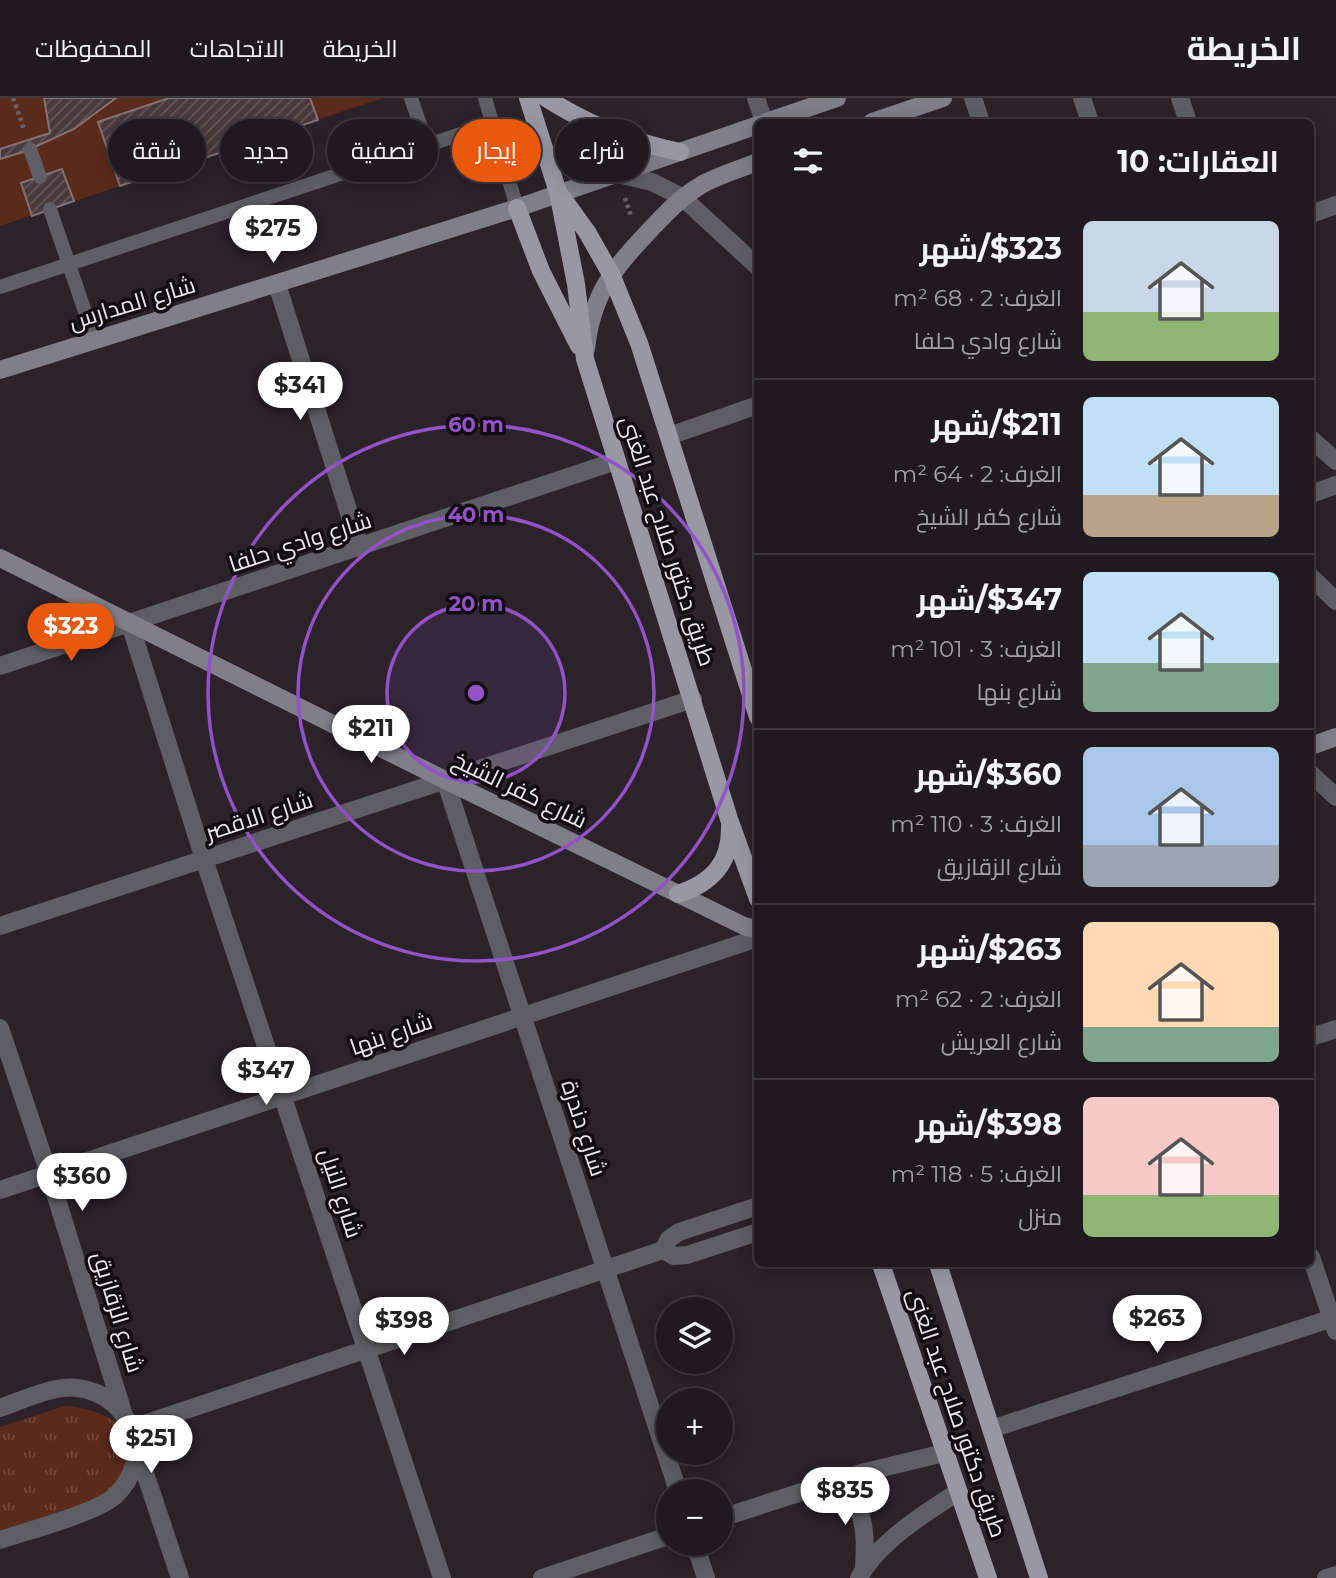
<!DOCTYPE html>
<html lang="ar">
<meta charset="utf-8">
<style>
:root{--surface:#201a20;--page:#282329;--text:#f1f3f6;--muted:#a2a1a5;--line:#3d383e;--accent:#ea580c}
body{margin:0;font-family:Montserrat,Cairo,sans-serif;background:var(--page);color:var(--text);direction:rtl;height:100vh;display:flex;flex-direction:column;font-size:26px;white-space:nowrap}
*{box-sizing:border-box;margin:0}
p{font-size:23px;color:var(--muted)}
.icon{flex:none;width:38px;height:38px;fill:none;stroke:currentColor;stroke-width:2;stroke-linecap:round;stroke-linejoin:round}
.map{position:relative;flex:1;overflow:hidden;direction:ltr}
.drawer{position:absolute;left:754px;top:21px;width:560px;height:1148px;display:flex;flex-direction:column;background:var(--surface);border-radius:10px;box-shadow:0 4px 18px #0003,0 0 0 2px var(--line);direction:rtl}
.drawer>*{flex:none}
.hud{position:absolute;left:21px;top:21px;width:628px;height:63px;direction:rtl;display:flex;gap:14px}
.controls{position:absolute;left:656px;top:1199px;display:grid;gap:14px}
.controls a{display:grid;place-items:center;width:77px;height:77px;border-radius:50%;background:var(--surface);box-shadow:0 4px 18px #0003,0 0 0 2px var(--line);font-size:35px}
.price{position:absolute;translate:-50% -60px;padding:0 16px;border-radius:24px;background:#fff;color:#222;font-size:23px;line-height:46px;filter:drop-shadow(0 2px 4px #0008)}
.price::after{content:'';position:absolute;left:50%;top:42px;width:21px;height:16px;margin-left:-10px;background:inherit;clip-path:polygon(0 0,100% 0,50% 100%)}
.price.on{background:var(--accent);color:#fff}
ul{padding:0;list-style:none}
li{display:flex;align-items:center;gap:21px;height:175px;padding:0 35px}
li+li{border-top:2px solid var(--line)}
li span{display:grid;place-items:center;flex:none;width:196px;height:140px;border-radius:10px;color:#555}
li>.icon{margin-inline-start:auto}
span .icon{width:84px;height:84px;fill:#fffc;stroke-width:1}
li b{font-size:30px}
h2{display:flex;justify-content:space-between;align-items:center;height:84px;padding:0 35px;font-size:30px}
.tag{padding:0 24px;border-radius:32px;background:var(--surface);box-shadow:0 4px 18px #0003,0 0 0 2px var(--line);font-size:24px;line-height:63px}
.tag.on{background:var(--accent);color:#fff}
header{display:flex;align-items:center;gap:42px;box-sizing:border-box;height:98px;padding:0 35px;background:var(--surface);border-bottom:2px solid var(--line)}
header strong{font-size:33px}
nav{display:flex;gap:38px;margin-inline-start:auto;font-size:24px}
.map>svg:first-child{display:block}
.grass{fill:url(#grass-tufts)}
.garden{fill:#5a2b1b}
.building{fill:url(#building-hatch);stroke:#827275;stroke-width:2}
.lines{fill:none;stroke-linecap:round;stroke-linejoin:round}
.path{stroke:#6a626a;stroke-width:4.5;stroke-dasharray:3.5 3.5;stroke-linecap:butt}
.service{stroke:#5f5e64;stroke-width:14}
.minor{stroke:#5f5e64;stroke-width:18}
.secondary{stroke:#807e88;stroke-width:18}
.primary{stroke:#9997a3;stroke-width:18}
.ring{fill:none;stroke:#9252c8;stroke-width:3.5}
.labels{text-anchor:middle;stroke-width:7;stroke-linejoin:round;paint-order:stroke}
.street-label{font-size:23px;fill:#eee8ee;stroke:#110d11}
.centre{fill:#9252c8;stroke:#110d11;stroke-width:3.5}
.ring-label{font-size:21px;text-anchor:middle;font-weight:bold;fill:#9252c8;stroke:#110d11;stroke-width:7;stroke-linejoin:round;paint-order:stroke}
</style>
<header>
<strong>الخريطة</strong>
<nav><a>الخريطة</a><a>الاتجاهات</a><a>المحفوظات</a></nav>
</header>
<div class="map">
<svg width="1336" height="1480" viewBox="0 0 1336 1480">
<defs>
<pattern id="grass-tufts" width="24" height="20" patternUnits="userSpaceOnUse" patternTransform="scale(1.75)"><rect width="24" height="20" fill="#5a2b1b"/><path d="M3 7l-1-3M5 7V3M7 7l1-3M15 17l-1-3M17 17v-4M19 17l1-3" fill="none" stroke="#724a3c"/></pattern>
<pattern id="building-hatch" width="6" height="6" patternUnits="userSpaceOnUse" patternTransform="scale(1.75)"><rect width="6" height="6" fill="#493a3d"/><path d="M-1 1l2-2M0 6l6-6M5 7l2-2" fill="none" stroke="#645659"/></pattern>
</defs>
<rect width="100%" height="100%" fill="#2b222a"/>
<path class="grass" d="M65,1308c25,2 41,8 61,23l1,37 -11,20 -24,17 -92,30v-106z"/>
<path class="garden" d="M0,0h383l-383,128z"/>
<path class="building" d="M44,0h72l-42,31 -48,22 -26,8v-10l50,-16z
M169,0h141l8,22 -198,66 -22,-64z
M62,71l12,32 -42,15 -11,-33z"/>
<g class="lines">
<path class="path" d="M13,0l11,31
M625,100l6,18"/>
<path class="service" d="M411,0l16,47
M485,0l32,110
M30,51l10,28
M50,111l45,132
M0,189l494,-164"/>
<path class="minor" d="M756,0l8,24
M973,0l8,24
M1082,0l8,24
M1180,0l8,24
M618,76l34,8 30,15 76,70
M1311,116l25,-9
M277,186l83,264
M669,338l89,-31
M1311,341l25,22
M1311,396l25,-9
M1311,479l25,24
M130,526l74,235 238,719
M0,568l616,-205
M1311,676l25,23
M445,682l233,711
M0,828l693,-227
M0,930l49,146 74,238
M1311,939l25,-8
M0,1092l758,-252
M663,1152l11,6 13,-1 71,-23
M1311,1159l25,74
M0,1310c23,-8 53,-23 78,-20 53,7 78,70 37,108 -19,17 -88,35 -115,44
M132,1330l531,-178 6,-11 10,-7 79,-26
M991,1331l345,-112
M138,1354l42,126
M834,1383c32,26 32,48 30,87
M721,1420l140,-45 83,-20
M695,1446l11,34
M542,1480l126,-42
M859,1480c18,-35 66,-65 99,-86
M1326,1480l10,-3"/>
<path class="secondary" d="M766,24l71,-24
M872,24l71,-24
M586,251c6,-56 28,-81 65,-120 16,-17 31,-33 52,-45 17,-9 36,-15 55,-22
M0,272l517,-162 241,-83
M0,460l445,222 299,146 14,4
M1311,648l25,-9"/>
<path class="primary" d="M528,0l30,94 18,92 9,75 144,460 29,80
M546,0c42,27 85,44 134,54
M561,98l26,36 24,42 28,69 119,374
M517,110l24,63 38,75
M678,796c34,-11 53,-31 52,-68
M881,1166l107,314
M938,1166l101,314"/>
</g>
<circle cx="476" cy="595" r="89" fill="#9252c8" fill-opacity=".12"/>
<g class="ring">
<circle cx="476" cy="595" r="89"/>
<circle cx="476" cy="595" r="178"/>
<circle cx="476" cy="595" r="268"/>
</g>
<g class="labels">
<g class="street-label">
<text transform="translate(132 205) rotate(-17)" y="8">شارع المدارس</text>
<text transform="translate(668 443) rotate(72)" y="8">طريق دكتور صلاح عبد الغنى</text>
<text transform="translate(300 444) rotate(-18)" y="8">شارع وادي حلفا</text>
<text transform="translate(520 692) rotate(26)" y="8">شارع كفر الشيخ</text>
<text transform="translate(259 718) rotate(-18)" y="8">شارع الاقصر</text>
<text transform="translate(391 936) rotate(-19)" y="8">شارع بنها</text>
<text transform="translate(584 1030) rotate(72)" y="8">شارع دندرة</text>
<text transform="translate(341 1095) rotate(72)" y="8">شارع النيل</text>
<text transform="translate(118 1214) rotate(73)" y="8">شارع الزقازيق</text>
<text transform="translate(957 1315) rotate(71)" y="8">طريق دكتور صلاح عبد الغنى</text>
</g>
</g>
<circle cx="476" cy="595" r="10" class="centre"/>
<g class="ring-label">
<text x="476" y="334">60 m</text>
<text x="476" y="424">40 m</text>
<text x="476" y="513">20 m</text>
</g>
</svg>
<div class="controls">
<a><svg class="icon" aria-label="layers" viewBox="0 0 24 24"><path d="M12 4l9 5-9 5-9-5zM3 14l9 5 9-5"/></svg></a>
<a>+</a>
<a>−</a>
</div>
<b class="price" style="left:273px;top:167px">$275</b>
<b class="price" style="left:300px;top:324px">$341</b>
<b class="price on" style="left:71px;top:565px">$323</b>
<b class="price" style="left:371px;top:667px">$211</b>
<b class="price" style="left:266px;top:1009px">$347</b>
<b class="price" style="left:82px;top:1115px">$360</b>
<b class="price" style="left:1157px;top:1257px">$263</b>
<b class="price" style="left:404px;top:1259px">$398</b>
<b class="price" style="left:151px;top:1377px">$251</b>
<b class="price" style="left:845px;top:1429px">$835</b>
<div class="hud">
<a class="tag">شراء</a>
<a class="tag on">إيجار</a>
<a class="tag">تصفية</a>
<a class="tag">جديد</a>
<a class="tag">شقة</a>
</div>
<section class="drawer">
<h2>العقارات: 10<svg class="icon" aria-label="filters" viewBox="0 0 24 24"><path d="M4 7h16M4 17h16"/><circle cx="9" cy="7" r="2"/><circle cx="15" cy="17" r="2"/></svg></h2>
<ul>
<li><span style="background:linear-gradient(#c9d6e8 65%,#8fb573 0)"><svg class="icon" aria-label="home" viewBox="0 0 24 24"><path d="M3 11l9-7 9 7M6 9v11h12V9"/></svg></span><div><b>$323/شهر</b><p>الغرف: 2 · 68 m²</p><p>شارع وادي حلفا</p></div></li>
<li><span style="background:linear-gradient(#bfe0f5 70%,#b9a48a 0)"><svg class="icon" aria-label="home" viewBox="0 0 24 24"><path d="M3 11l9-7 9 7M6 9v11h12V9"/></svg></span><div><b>$211/شهر</b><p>الغرف: 2 · 64 m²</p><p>شارع كفر الشيخ</p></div></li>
<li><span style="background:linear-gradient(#bfe0f5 65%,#7fa58c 0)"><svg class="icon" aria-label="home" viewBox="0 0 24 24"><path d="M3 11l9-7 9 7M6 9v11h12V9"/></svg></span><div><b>$347/شهر</b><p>الغرف: 3 · 101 m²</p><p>شارع بنها</p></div></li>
<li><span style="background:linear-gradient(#a9c7e8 70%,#9aa5b1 0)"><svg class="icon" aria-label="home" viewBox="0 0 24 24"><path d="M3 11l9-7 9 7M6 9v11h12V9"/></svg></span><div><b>$360/شهر</b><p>الغرف: 3 · 110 m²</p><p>شارع الزقازيق</p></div></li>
<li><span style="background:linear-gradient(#ffd9b3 75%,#7fa58c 0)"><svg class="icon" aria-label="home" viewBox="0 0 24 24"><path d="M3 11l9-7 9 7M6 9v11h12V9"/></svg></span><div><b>$263/شهر</b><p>الغرف: 2 · 62 m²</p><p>شارع العريش</p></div></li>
<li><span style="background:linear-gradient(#f6c9c9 70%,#8fb573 0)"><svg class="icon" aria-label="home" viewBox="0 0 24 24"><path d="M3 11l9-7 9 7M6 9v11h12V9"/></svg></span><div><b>$398/شهر</b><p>الغرف: 5 · 118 m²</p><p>منزل</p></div></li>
</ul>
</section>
</div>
